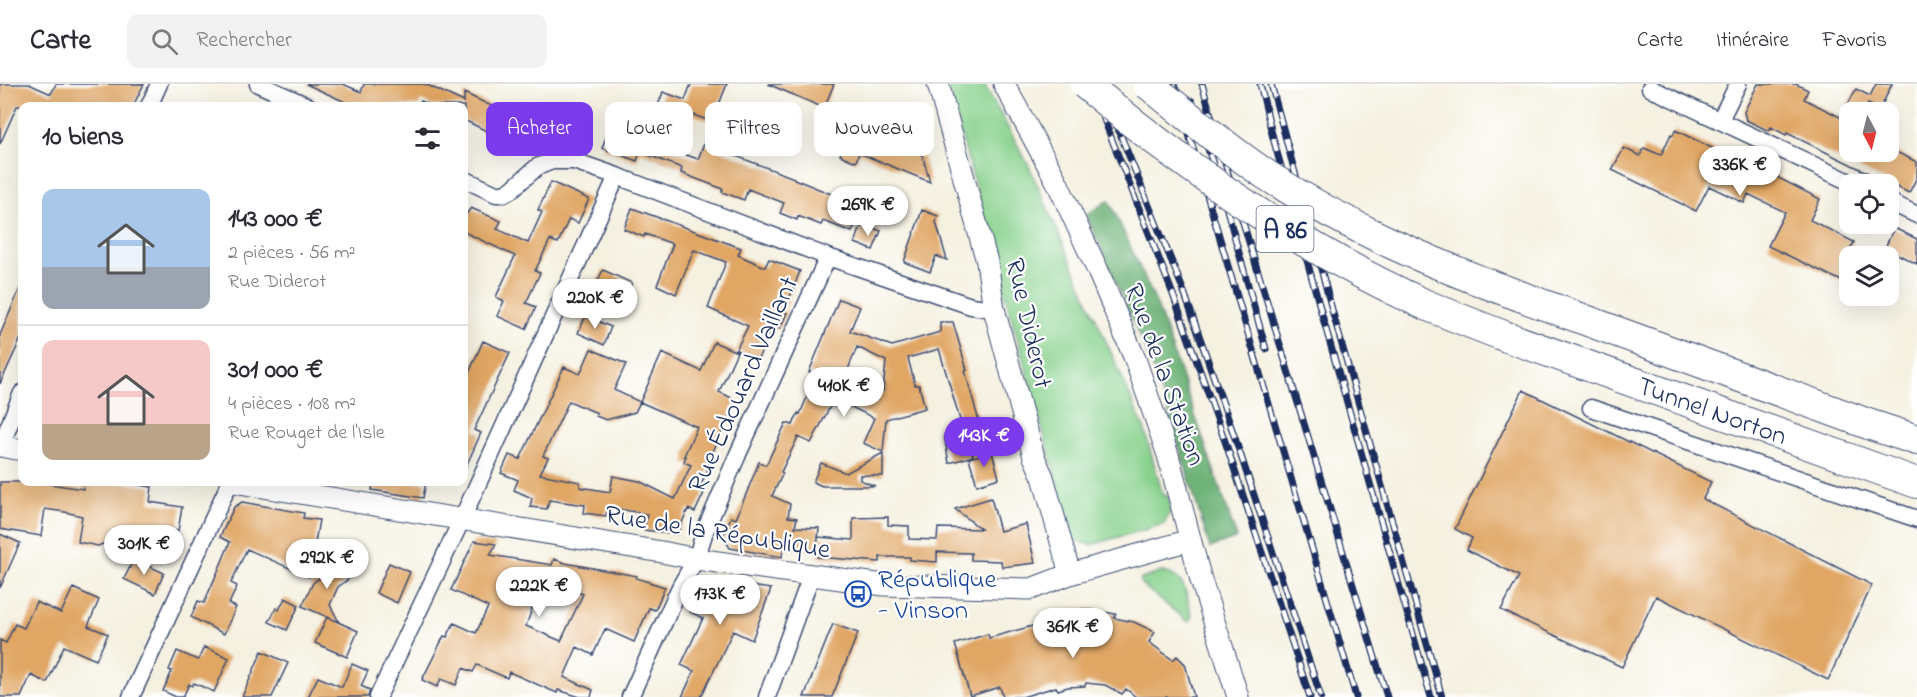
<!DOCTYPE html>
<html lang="fr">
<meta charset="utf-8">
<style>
:root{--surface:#fff;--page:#f2f2f3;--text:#2b2b33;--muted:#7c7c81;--line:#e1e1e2;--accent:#7c3aed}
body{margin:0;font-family:"Indie Flower",sans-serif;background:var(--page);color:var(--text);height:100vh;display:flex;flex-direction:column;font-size:22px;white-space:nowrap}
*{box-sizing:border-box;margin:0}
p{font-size:20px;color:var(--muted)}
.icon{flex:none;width:33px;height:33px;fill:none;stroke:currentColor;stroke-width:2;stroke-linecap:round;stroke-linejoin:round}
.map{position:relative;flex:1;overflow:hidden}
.details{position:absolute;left:18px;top:18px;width:450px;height:384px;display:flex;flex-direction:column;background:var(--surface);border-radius:12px;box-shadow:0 6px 24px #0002}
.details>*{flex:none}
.guide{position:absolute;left:486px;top:18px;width:570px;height:54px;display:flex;gap:12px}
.needle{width:39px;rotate:173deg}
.fabs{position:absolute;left:1839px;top:18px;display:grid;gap:12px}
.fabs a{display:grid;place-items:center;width:60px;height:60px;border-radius:12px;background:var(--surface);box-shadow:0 6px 24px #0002;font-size:30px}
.price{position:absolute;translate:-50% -51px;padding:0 14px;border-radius:21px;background:#fff;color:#222;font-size:20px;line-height:39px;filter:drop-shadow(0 2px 3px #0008)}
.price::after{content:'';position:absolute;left:50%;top:36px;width:18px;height:14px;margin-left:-9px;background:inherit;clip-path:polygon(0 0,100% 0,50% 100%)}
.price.active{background:var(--accent);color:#fff}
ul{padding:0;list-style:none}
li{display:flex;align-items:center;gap:18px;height:150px;padding:0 24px}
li+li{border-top:2px solid var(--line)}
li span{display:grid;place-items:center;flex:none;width:168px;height:120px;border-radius:12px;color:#555}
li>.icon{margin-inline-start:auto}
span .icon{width:72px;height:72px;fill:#fffc;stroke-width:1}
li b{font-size:26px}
h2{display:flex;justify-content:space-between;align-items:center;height:72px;padding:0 24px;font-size:26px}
.pill{padding:0 21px;border-radius:12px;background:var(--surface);box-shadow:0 6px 24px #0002;font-size:21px;line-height:54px}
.pill.active{background:var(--accent);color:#fff}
header{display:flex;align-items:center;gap:36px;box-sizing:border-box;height:84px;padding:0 30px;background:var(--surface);border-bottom:2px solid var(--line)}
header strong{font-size:28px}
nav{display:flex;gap:33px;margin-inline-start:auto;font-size:21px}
.search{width:420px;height:54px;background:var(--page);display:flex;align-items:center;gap:15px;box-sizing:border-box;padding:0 21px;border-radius:12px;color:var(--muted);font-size:22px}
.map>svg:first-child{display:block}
.green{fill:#88d18d;stroke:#528076;stroke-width:1.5}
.forest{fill:#6eb378;stroke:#44716b;stroke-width:1.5}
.building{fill:#e0a663;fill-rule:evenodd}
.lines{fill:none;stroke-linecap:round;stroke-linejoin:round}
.minor-casing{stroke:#3c4c72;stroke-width:19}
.tertiary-casing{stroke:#3c4c72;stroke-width:23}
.motorway-casing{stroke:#3c4c72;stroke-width:32}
.minor{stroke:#fff;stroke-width:16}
.tertiary{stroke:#fff;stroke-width:21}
.motorway{stroke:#fff;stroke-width:30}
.rail-casing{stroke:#1b2f5e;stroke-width:7}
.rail{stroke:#fff;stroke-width:4.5;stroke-dasharray:14;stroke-linecap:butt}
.motorway-bridge-casing{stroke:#3c4c72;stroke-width:32;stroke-linecap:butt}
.motorway-bridge{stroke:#fff;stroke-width:30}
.labels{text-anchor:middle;stroke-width:4.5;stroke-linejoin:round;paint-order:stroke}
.shield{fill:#fff;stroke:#5f6d8e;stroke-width:1.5}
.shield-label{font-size:26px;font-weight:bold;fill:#1b2f5e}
.street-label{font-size:27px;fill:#1b2f5e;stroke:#fff}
.transit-label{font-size:27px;fill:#164399;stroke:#fff;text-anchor:start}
</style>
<header>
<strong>Carte</strong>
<div class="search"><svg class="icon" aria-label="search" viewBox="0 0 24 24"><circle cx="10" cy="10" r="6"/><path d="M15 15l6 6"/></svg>Rechercher</div>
<nav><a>Carte</a><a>Itinéraire</a><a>Favoris</a></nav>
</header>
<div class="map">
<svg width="1917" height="613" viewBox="0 0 1917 613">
<rect width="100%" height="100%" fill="#fff"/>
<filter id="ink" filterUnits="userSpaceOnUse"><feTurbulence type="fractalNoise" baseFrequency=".0167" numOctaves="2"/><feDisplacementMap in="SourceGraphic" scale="12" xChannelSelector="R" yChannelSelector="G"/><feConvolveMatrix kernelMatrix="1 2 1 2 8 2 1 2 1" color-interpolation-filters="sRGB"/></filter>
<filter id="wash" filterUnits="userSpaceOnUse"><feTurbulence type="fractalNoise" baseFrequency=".008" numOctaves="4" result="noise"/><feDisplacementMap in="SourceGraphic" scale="24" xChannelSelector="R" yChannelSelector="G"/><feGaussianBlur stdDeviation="1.35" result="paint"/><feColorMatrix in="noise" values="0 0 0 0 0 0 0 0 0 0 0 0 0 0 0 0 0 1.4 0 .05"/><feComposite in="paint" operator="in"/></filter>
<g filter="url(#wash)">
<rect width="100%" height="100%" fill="#f5f1e1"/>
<path class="green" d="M947,0h37l45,82 115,262 19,68 5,-1 3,15 -7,14 -73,21 -18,-5z
M1162,488c25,4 24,23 30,45l-1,4h-4l-46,-37v-5z"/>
<path class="forest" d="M1109,116l48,105 80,233 -27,10 -41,-134 -23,-63 -60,-136z"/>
<g id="blocks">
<path class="building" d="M0,0h29l22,10 5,-10h88l-11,22h-116l-17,38z
M306,0h37l18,8 3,-8h61l39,18v-9l34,16 -2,4 13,7 -8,18 -37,-18v-14h-31l-12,-5 -3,5h-64z
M691,0h36l-15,38 -26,-10 -14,38 26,9 6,-15 90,34v1l42,17 -2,4 26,9 -8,23 -29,-11 -2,4 -23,-9 -1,4 -17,-7 4,-10 -36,-14 -4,11 -22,-8 1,-3 -42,-16 1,-5 -42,-16 -3,9 -35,-13 9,-24 9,3 8,-21 26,10 9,-24 22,8z
M768,0h66l-10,24z
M1758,0h38l12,6 -4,9 46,23v30h39l1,-3 27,13v15l-8,16 -122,-60 -1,2 -15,-8 -2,4 -23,-11 -2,-8z
M1876,0h16l-12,25 -12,-5 -4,8h-20l12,-23 14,7z
M889,24l19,8 -9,23 6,2 -2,5 19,8 8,28 -71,-29 -3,9 -16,-7 11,-29 27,10z
M1675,46l97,47 1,-2 47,24 -10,21 44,22 -4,8 4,2 -2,4h-2v29l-82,-39 17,-34 -37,-18 -4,9 -35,-17 -13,25 -84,-41 12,-22 16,8 4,-8 17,7 10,-21 2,1z
M551,98l38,17 -11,24 -9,-4 -11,24 -8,-3 -15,31 5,2 -14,30 10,4 -10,22 -29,-13 7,-15 -8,-4 19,-41 -51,-24v-15l7,-9 30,13 -4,8 31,14 14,-31 -4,-2z
M632,124l109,40 -3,7 27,12 4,-8 31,12 -16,41 3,1 -7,15 -3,-1 -1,3 -4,-2 -14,31 -22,-9 12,-24 -40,-18 18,-46 -32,-12 -18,44 -19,-9 16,-41 -28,-10 -1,3 -20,-8z
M922,126l16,6 -2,6 11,38 -11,-4 -6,16 -26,-10z
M862,140l19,7 -8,19 -18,-7z
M1894,144l23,11v25l-32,-16z
M603,186l29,13 -9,19 -29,-14z
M22,200v52l-22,48v-49z
M839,215l21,8 -10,24 42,15 48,-14v-10h13l14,48 -2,1 15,54 -17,5 -24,-81 -31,9 7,27h4l6,23 -39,11 -3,33 -20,-9 11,-25 -35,-17 -3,6 -5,-2 -20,38 -13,-6 -17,35 2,1 -11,23 18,8 -2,13 9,1 -2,9 24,1 -2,22 -34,-2 -1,9 -52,-9 -7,-12 8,-19 5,2 23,-57 7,3 20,-42 7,2 5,-12 2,1 16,-39 -7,-3zM857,263l29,14 -3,30 -4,-2 -3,8 -33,-15z
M586,232l25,11 -7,18 -26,-12z
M483,257l27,12 -36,77 7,3 -17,38v-87z
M714,258l23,10 -18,40 17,8 -28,63 2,1 -11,26 5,3 -9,19 -7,-3 -11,25 -33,-4 3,-16 -39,-7 -2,9 -22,-3 1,-8 -36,-5 -2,9 -17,-2 2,-9 -18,-8 4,-10 -17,-7 8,-18 11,4 44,-92 16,7 11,-25 35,15 -12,26 26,12 -5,10 -29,8 -10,-4 1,-3 -28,-12 -26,55 5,2 -8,16 40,8v5l30,5 3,-16 26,5 36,18 16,-34 -7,-3 2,-6h-2l13,-29 -57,-25 22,-49 39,18z
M1523,306l188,92 -8,17 169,86 -44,95 -172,-84 -34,71 -121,-57 18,-34 -52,-26 5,-12 -17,-9z
M966,345l7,27 -24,7 -5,-28z
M992,368l7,26 -22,7 -8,-27z
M883,369v23l-23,-1v5l15,6h-53l-9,-4 8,-19 25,10z
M0,398h50l-1,2 34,5 1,-7h36l32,5 -2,15 32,5 -4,24 -21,-3 -1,9 -12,-1 -3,20 -17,-7 2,-14 -28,11 -20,-4 4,-26 -17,-4 -20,-3 -4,27 -41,-7z
M373,398h53l-3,16 -51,-8z
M991,414l9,33 26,-7 9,39 -33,4 -1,-6 -30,-1v-7l-34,-1v10l-27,-2v-3h-30v5l-63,-5 1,-20 35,3v-22l35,-1v8l21,1v13l28,1 1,-12 43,1 -26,-20z
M242,418l62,11 -1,5 16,2 -10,57 -62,-28 -16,34 6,3 -8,18 7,3 -12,27 -33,-17 7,-16 6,2 17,-39 9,-22 -10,-5 14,-30z
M0,450l20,9 -20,45z
M474,457l22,3 -6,11 62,10 2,-6 11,4 72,13 -1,2 29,9 -10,23 -6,-2 -15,34 -29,-13 -12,26 -16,-8 -13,30 29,13 -2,7h-11l-22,-7 -1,3 -48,-21 -2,6 -30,-13 -4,7 -10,-4 -7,17 -15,-6 -4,8 -15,-7 22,-44 3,1 7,-14 22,10 12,-26 -37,-17zM550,498l33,12 -22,47 -35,-15 10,-29 7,3z
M134,475l30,14 -9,21 -31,-15z
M344,476l11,14 -17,13 -8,18 9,17 -37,-16 11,-23z
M389,479l21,9 -13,31 -21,-10z
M705,495l66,10 -19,51 -19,-9 -32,66h-19l12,-26 -13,-6 22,-47 -13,-6z
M73,504l26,12 -11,26 20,8 -12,26 -32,-14 -17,37 -16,-8 -10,22h-21v-57l6,3 9,-19 9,4 12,-26 25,11z
M285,514l14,7 -12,25 -18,-8 7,-14 3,2z
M1084,525l32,5 -2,4 20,4 21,10 -6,10 24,18 4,-4 8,8 9,33h-58l-10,-8 -4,5 -17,-9 -19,-2 -1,3 -17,1 -10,3 -2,-3 -34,10h-19l-3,-10 -30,9 -15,-52 33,-10 1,4 54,-15 28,-8v-3z
M327,533l31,14 -11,26 -32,-14z
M833,540l25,9 -26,64h-28z
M204,563l25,11 -15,34 -20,-9 -2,3 -3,-2 -6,13h-7l-13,-6 9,-20 -3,-1 8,-19 21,9z
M262,567l26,12 -16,34h-30z
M352,580l16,7 -7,15 9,4 -2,7h-60l10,-20 24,10z"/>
</g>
</g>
<g filter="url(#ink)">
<use href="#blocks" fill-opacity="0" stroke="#3c4c72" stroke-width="1.5"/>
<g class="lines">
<g class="minor-casing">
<path id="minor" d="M258,0l50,22
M1650,4l204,96
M149,22l10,-22
M1720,36l18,-36
M464,95l32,15h8l7,-4 26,-23 15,-6h22l43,15 211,81 143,49 23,3
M1888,117l29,14
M1591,324l326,111
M0,364l22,-55
M131,613l99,-215
M378,613l84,-178 155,-343
M630,613l50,-110 16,-28 9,-28 33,-77 90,-197
M767,613l44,-121"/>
</g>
<g class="tertiary-casing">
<path id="tertiary" d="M938,0l49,178 7,47 7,26 33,122 9,20 27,97
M1004,0l52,96 42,91 37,88 33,96 33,125 37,117
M0,362l22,4
M233,398l429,70 34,7 188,26 147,4 39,-15 120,-34"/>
</g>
<g class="motorway-casing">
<g id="motorway">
<path d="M1520,212l351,129 46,15"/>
<path id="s1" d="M1507,253l410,146"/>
</g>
</g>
<use href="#minor" class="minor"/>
<use href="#tertiary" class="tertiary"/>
<use href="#motorway" class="motorway"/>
<g class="rail-casing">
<path id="rail" d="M1090,0l84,213 53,150 83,250
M1100,0l84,208 52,149 85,256
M1174,0l182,613
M1202,0l16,56 169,557
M1260,0l12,50 52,188 107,375
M1271,0l63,233 108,380
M1192,17l28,84 46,164"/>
</g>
<use href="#rail" class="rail"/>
<g class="motorway-bridge-casing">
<path id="motorway-bridge" d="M1085,0c104,87 217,165 341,221 27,11 54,22 81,32
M1148,0c39,31 78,64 120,92 79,51 165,88 252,120"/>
</g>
<use href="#motorway-bridge" class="motorway-bridge"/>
</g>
</g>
<defs>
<g id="bus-ring" transform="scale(1.35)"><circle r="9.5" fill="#fff" stroke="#1a4fb4" stroke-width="1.5"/><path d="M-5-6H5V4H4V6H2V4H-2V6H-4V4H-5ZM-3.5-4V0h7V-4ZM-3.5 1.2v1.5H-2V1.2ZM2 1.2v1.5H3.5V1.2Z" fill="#1a4fb4"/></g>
</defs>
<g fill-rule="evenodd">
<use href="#bus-ring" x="858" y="510"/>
</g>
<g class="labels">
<rect class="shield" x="1256.5" y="122" width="57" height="46" rx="4.5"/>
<g class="shield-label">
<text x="1285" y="154">A 86</text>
</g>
<g class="street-label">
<text transform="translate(1030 239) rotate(77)" y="9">Rue Diderot</text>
<text transform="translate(1166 290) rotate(70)" y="9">Rue de la Station</text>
<text transform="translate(742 300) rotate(-66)" y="9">Rue Édouard Vaillant</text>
<text dy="9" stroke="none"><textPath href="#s1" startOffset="218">Tunnel Norton</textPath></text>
<text transform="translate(718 447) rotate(9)" y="9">Rue de la République</text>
</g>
<g class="transit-label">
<text x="878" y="503">République<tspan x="878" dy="31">- Vinson</tspan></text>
</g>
</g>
</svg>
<div class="fabs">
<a><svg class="needle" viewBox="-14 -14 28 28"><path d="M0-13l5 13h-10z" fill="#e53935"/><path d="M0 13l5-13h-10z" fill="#7c7c81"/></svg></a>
<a><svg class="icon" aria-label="locate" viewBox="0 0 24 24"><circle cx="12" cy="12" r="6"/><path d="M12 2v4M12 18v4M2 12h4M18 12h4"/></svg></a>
<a><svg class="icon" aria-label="layers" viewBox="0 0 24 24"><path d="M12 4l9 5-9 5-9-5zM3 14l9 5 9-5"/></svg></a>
</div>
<b class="price" style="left:1740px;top:113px">336K €</b>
<b class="price" style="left:868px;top:153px">269K €</b>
<b class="price" style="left:595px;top:246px">220K €</b>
<b class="price" style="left:844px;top:334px">410K €</b>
<b class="price active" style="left:984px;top:384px">143K €</b>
<b class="price" style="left:144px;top:492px">301K €</b>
<b class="price" style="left:327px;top:506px">292K €</b>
<b class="price" style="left:539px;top:534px">222K €</b>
<b class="price" style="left:720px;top:542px">173K €</b>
<b class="price" style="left:1073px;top:575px">361K €</b>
<div class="guide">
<a class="pill active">Acheter</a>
<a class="pill">Louer</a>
<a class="pill">Filtres</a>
<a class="pill">Nouveau</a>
</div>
<section class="details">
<h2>10 biens<svg class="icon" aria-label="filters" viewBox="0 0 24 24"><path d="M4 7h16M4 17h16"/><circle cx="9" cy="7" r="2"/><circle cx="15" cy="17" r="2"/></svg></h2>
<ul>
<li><span style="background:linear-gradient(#a9c7e8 65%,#9aa5b1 0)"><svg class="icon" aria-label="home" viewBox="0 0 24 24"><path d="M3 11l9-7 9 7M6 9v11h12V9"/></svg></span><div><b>143 000 €</b><p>2 pièces · 56 m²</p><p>Rue Diderot</p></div></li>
<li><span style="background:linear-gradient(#f6c9c9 70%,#b9a48a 0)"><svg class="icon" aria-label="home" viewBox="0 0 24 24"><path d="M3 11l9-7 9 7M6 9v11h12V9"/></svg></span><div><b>301 000 €</b><p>4 pièces · 108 m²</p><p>Rue Rouget de l'Isle</p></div></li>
</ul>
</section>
</div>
